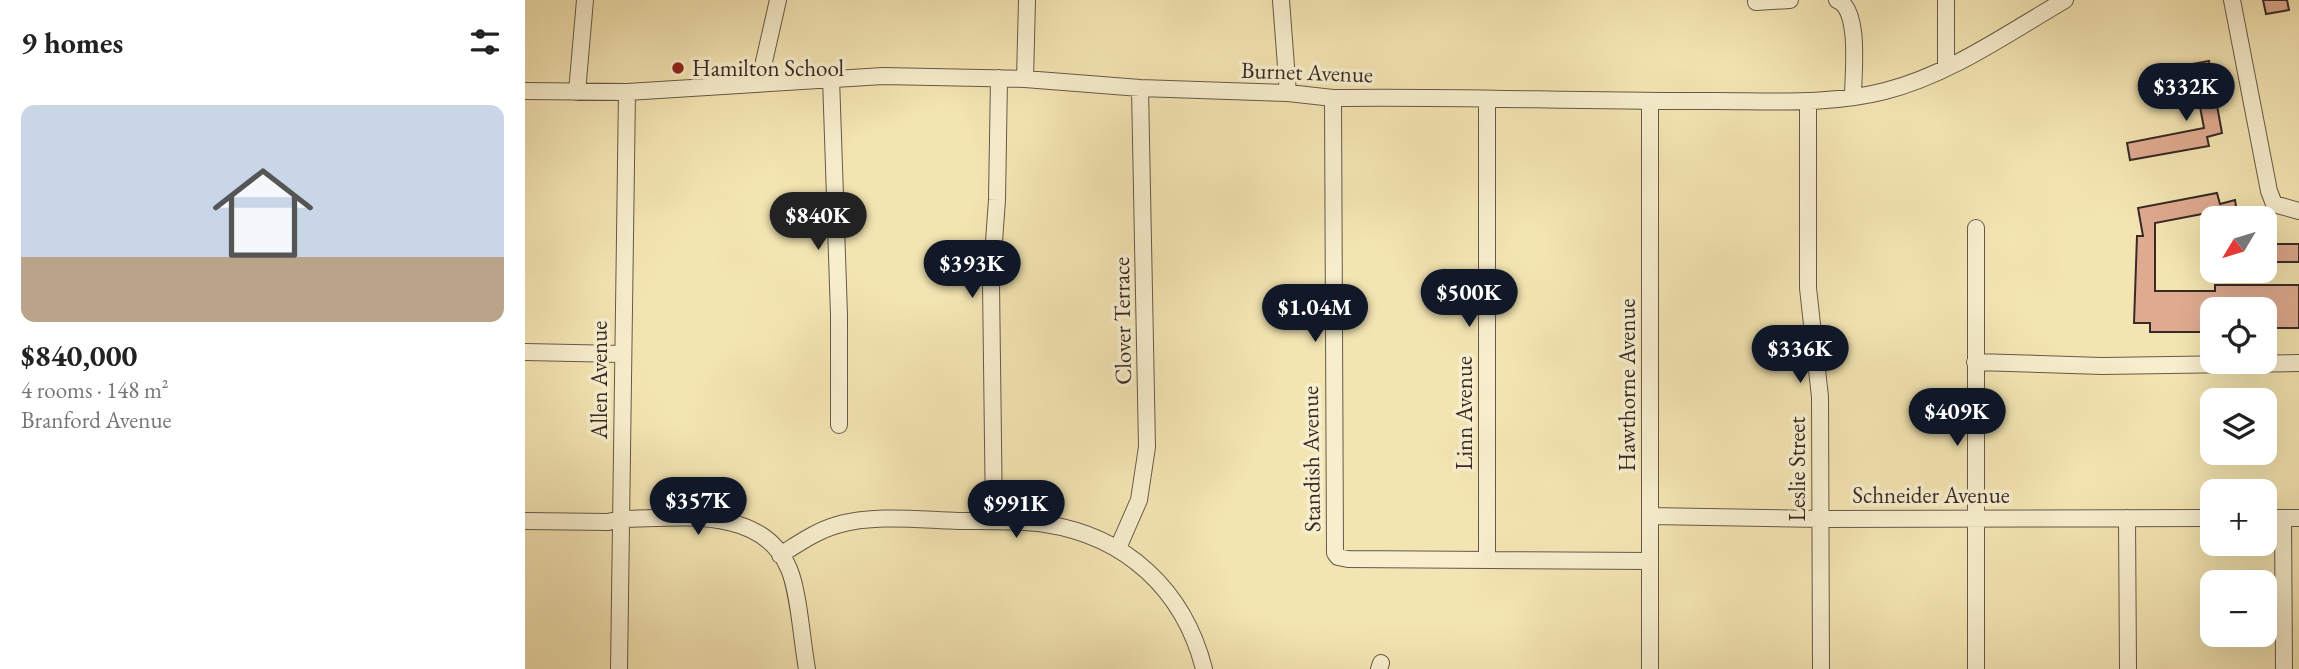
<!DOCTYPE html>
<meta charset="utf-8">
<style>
:root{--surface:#fff;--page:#f6f6f6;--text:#222;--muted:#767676;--line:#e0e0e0;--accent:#111827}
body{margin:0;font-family:"EB Garamond",serif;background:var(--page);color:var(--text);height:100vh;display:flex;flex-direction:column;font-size:26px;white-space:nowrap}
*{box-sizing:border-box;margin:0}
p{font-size:23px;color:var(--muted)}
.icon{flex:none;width:38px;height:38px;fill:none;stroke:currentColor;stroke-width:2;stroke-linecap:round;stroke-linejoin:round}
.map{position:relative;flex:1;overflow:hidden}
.sheet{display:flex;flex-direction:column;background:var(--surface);width:525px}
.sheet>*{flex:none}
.needle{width:46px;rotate:232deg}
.fabs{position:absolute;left:1675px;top:206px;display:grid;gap:14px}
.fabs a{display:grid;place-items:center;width:77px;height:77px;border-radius:14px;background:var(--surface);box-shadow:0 7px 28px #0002;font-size:35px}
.price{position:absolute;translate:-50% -60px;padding:0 16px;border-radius:24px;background:var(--accent);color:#fff;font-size:23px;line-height:46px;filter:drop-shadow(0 2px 4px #0008)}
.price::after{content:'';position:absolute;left:50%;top:42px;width:21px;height:16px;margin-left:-10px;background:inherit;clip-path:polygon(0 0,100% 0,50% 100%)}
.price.active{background:#222;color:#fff}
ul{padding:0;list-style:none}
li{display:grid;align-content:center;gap:14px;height:371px;padding:0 21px}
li+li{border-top:2px solid var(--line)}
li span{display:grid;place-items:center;height:217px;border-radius:14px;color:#555}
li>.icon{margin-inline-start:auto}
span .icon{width:126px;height:126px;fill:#fffc;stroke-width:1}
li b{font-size:30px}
h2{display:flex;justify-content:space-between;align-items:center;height:84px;padding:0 21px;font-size:30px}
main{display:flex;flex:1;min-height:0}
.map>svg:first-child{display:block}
.building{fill:#dfab90;stroke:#382a26;stroke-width:2}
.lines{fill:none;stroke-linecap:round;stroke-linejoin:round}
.minor-casing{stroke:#675949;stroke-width:18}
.minor{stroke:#f7eecd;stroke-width:16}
.poi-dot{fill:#8f2418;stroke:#f7eecd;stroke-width:2.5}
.labels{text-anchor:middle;stroke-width:7;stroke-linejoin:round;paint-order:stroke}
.poi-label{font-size:23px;fill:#382a26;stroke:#f7eecd;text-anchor:start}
.street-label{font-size:23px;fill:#382a26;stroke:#f7eecd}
</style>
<main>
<section class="sheet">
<h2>9 homes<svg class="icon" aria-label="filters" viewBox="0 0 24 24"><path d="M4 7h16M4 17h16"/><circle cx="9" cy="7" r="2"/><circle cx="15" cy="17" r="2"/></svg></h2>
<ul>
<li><span style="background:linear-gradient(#c9d6e8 70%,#b9a48a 0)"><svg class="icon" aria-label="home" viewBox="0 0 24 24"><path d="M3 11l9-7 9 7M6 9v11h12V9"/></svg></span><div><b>$840,000</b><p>4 rooms · 148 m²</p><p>Branford Avenue</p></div></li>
</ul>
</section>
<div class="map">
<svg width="1774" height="669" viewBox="0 0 1774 669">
<rect width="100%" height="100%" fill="#f3e5b2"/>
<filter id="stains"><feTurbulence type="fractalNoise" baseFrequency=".00286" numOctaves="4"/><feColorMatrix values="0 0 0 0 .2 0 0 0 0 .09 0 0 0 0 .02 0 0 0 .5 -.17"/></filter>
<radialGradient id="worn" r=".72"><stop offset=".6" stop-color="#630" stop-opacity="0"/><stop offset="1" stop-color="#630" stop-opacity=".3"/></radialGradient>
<path class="building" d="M1738,0h24l2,10 -23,4z
M1684,61l13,72 -15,4 2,9 -79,14 -3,-17 77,-15 -12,-64z
M1692,193l3,11 15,-4 3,19h-18l-2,-8 -63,12v68h60v-6h84v43h-34v-30h-49v8h-4v26h-62v-9h-16l3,-87h6l-5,-28z
M1740,244h34v18h-34z"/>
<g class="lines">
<g class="minor-casing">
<path id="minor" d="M756,0l7,93
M1312,0c24,9 16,74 16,97
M1421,0v67
M1707,0l37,191 5,13 25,7
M1231,2l34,-2
M306,78l8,237v110
M500,79l2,-79
M237,83l1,-17 15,-66
M0,91l102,1 256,-16 142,3 115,9 148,5 45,5c127,-2 255,4 383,3 55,0 115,4 169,-10 64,-16 123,-58 180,-91
M52,92l8,-92
M808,98l2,455 3,4 10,2 302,2
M1283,101v187l12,109 1,272
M1451,228v441
M0,352l97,2
M1450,362l127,4 197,-3
M1125,516l170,3 392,-1
M1602,518l1,151
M1740,518h34
M1758,518l1,151
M0,521l83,1 13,-3c55,0 141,-15 168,50 10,23 13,74 18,100
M469,521l-3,-238 6,-83 2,-122
M593,548l21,-48 8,-53 -7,-359
M255,555c18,-11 36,-24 57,-30 38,-11 83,-5 122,-4 29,0 58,-1 86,3 81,12 139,66 159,145
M962,559v-460
M94,669l8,-577
M854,669l2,-6
M1125,669v-567"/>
</g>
<use href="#minor" class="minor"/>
</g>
<circle class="poi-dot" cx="153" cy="68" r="7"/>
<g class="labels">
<g class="poi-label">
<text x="167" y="76">Hamilton School</text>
</g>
<g class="street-label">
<text transform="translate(782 72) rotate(2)" y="8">Burnet Avenue</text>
<text transform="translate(597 321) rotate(-91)" y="8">Clover Terrace</text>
<text transform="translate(74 380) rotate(-90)" y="8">Allen Avenue</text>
<text transform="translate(1102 385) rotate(-90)" y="8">Hawthorne Avenue</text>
<text transform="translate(939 413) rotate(-90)" y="8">Linn Avenue</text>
<text transform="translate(786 459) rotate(-91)" y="8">Standish Avenue</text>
<text transform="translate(1272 469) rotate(-90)" y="8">Leslie Street</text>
<text x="1406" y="503">Schneider Avenue</text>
</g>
</g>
<rect width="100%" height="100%" filter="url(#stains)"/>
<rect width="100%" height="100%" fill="url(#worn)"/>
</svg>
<div class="fabs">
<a><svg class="needle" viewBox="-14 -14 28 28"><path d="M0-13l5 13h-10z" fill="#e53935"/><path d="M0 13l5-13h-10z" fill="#767676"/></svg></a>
<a><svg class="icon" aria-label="locate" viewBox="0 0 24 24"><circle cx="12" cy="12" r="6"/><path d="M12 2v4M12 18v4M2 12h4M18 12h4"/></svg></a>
<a><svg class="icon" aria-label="layers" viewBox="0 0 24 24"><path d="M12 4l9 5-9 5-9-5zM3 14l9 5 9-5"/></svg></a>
<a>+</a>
<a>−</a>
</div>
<b class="price" style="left:1661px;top:123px">$332K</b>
<b class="price active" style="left:293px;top:252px">$840K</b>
<b class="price" style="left:447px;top:300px">$393K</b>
<b class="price" style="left:944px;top:329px">$500K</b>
<b class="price" style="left:790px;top:344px">$1.04M</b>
<b class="price" style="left:1275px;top:385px">$336K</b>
<b class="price" style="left:1432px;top:448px">$409K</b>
<b class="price" style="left:173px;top:537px">$357K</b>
<b class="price" style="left:491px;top:540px">$991K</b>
</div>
</main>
